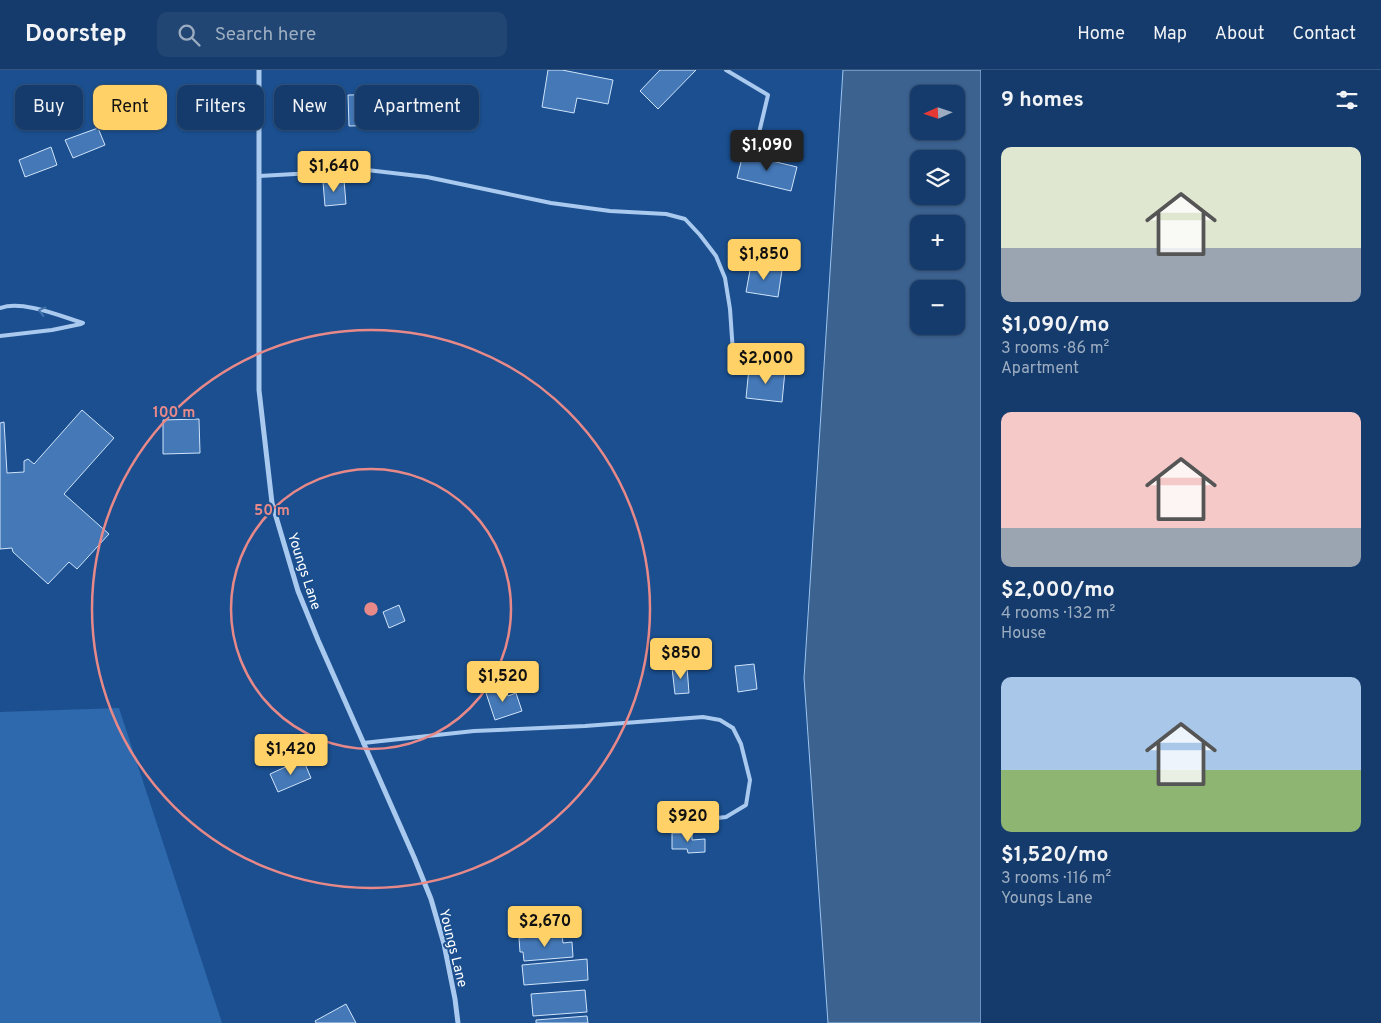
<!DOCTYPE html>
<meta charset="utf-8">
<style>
:root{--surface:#143b6b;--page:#214673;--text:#f1f3f6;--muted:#9dadc1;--line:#33557e;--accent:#ffd166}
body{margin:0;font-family:Overpass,sans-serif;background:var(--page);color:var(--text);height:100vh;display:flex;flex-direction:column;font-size:19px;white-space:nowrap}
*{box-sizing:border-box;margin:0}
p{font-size:16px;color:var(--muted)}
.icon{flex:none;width:28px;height:28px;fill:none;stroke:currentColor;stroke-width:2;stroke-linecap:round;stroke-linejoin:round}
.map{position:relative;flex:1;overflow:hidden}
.sheet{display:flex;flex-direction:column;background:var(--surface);width:400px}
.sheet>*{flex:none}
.hud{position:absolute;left:15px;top:15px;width:475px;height:45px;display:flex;gap:10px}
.needle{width:32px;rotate:267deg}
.controls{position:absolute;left:910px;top:15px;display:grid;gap:10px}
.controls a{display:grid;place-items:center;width:55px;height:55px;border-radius:10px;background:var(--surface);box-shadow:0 1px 4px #0004,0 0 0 1px var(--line);font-size:25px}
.price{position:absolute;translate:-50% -42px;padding:0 11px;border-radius:5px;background:var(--accent);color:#111;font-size:16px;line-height:32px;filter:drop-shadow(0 1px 2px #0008)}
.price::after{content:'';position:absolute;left:50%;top:30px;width:15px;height:11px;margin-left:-8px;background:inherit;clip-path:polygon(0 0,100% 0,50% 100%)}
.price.current{background:#222;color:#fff}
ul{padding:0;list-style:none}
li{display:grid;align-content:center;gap:10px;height:265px;padding:0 20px}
li span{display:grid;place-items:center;height:155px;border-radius:10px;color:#555}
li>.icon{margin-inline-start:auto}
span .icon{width:90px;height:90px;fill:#fffc;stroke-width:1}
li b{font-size:21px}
h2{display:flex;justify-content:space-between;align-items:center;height:60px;padding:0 20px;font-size:21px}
.chip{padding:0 18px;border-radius:10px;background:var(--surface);box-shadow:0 1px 4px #0004,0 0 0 1px var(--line);font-size:18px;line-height:45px}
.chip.current{background:var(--accent);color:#111}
header{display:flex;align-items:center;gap:30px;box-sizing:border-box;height:70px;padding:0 25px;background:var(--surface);border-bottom:1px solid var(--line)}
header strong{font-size:24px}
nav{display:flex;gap:28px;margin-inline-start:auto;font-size:18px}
.search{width:350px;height:45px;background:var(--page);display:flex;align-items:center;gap:12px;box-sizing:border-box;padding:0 18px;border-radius:10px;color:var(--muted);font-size:19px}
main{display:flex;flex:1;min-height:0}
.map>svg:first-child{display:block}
.green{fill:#2e69ad}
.water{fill:#3c6290;stroke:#9cc4f0;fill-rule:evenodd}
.building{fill:#4478b7;stroke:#cfe3fa}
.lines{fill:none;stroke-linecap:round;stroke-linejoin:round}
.service{stroke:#a9c9ee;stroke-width:4}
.minor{stroke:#a9c9ee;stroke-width:5}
.oneway{stroke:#4674ac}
.ring{fill:none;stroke:#e88989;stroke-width:2.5}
.labels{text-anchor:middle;stroke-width:4;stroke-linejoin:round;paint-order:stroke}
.street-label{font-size:14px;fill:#fff;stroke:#1b4f8f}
.centre{fill:#e88989;stroke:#1b4f8f;stroke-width:2.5}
.ring-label{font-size:15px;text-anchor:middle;font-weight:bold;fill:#e88989;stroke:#1b4f8f;stroke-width:4;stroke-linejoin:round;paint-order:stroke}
</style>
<header>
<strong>Doorstep</strong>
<div class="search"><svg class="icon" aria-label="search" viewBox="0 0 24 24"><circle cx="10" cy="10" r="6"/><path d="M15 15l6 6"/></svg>Search here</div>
<nav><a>Home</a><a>Map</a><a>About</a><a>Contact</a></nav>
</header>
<main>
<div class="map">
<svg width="981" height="953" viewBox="0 0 981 953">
<rect width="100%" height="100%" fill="#1b4f8f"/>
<path class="green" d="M119,638l103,315h-222v-311z"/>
<path class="water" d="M843,0h138v953h-153l-24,-345zM919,24h37v37h-37zM919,89h37v37h-37zM919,154h37v37h-37zM919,219h37v37h-37z"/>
<path class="building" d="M548,0h14l51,10 -5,24 -31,-6 -3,15 -32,-6z
M660,0h36l-38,39 -18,-18z
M393,24l1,31 -45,1 -1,-31z
M98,58l7,17 -32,13 -8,-18z
M51,77l6,18 -32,12 -6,-17z
M743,84l54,13 -6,24 -54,-13z
M344,110l2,24 -21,2 -2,-24z
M751,195l31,5 -4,27 -32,-5z
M749,298l36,3 -3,31 -36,-4z
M82,340l32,28 -50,56 45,40 -32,35 -8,-7 -21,22 -35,-32 -1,-4 -12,1v-126l4,-1 3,51 17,-1v-11l4,-2 6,5z
M199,349l1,34 -37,1v-34z
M399,535l6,16 -16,7 -6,-16z
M754,594l3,25 -19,3 -3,-26z
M687,597l2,26 -14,1 -3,-26z
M505,617l3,9 8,-3 6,18 -27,9 -9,-27z
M303,689l8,19 -33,14 -8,-18z
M672,763h20v7l13,-1v13l-17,1 -1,-4h-15z
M562,865l1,8 9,-1 1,15 -49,4 -1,-9h-3l-1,-14z
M587,889l1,21 -64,5 -2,-20z
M585,920l2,22 -54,4 -2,-22z
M346,934l10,19h-40l-1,-2z
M587,946l1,7h-52v-3z"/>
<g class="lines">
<path class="service" d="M726,0l42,25 -9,38
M259,106l108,-6 60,7 124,26 59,8 56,3 19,5 15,16 16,21 9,22 5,31 4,58
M0,238c23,-8 60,8 83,15
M0,266l52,-6 29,-6
M363,673l111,-12 111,-5 118,-9 17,3 13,8 8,16 9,36 -4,25 -20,12 -26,3"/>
<path class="minor" d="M259,0v320l13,113 26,88 20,49 96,217 17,42 13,45 11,55 3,24"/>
</g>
<defs><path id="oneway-chevron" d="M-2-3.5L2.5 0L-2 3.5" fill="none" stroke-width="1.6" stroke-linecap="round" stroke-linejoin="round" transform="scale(1.25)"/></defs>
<use class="oneway" href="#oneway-chevron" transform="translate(42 241) rotate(-165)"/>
<g class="ring">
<circle cx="371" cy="539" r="140"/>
<circle cx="371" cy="539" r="279"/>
</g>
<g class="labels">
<g class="street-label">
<text transform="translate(305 501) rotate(72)" y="5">Youngs Lane</text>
<text transform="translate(454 878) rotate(76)" y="5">Youngs Lane</text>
</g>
</g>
<circle cx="371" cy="539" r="8" class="centre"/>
<g class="ring-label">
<text x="174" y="347">100 m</text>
<text x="272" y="445">50 m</text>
</g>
</svg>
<div class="controls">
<a><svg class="needle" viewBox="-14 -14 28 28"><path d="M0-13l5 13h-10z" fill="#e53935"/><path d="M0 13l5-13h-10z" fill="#9dadc1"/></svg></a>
<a><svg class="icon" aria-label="layers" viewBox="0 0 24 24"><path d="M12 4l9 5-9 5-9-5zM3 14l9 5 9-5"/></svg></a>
<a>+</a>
<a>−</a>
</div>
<b class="price current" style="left:767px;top:102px">$1,090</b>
<b class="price" style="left:334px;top:123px">$1,640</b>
<b class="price" style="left:764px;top:211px">$1,850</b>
<b class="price" style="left:766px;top:315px">$2,000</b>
<b class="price" style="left:681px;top:610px">$850</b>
<b class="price" style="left:503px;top:633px">$1,520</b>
<b class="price" style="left:291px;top:706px">$1,420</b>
<b class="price" style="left:688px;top:773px">$920</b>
<b class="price" style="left:545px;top:878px">$2,670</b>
<div class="hud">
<a class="chip">Buy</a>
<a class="chip current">Rent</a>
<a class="chip">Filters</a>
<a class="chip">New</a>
<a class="chip">Apartment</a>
</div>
</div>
<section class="sheet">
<h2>9 homes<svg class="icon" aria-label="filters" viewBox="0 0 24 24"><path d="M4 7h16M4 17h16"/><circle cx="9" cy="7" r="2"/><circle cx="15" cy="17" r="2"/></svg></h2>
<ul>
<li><span style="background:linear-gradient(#dfe7d0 65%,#9aa5b1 0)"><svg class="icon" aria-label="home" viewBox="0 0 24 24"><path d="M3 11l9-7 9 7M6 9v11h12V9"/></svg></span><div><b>$1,090/mo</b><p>3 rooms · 86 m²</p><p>Apartment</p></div></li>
<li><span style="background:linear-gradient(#f6c9c9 75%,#9aa5b1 0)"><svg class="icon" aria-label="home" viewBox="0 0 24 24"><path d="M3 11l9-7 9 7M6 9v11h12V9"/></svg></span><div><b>$2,000/mo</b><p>4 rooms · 132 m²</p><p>House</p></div></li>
<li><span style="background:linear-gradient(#a9c7e8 60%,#8fb573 0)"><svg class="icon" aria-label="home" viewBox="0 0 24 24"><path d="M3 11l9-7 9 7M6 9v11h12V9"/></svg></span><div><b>$1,520/mo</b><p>3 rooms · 116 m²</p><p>Youngs Lane</p></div></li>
</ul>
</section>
</main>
